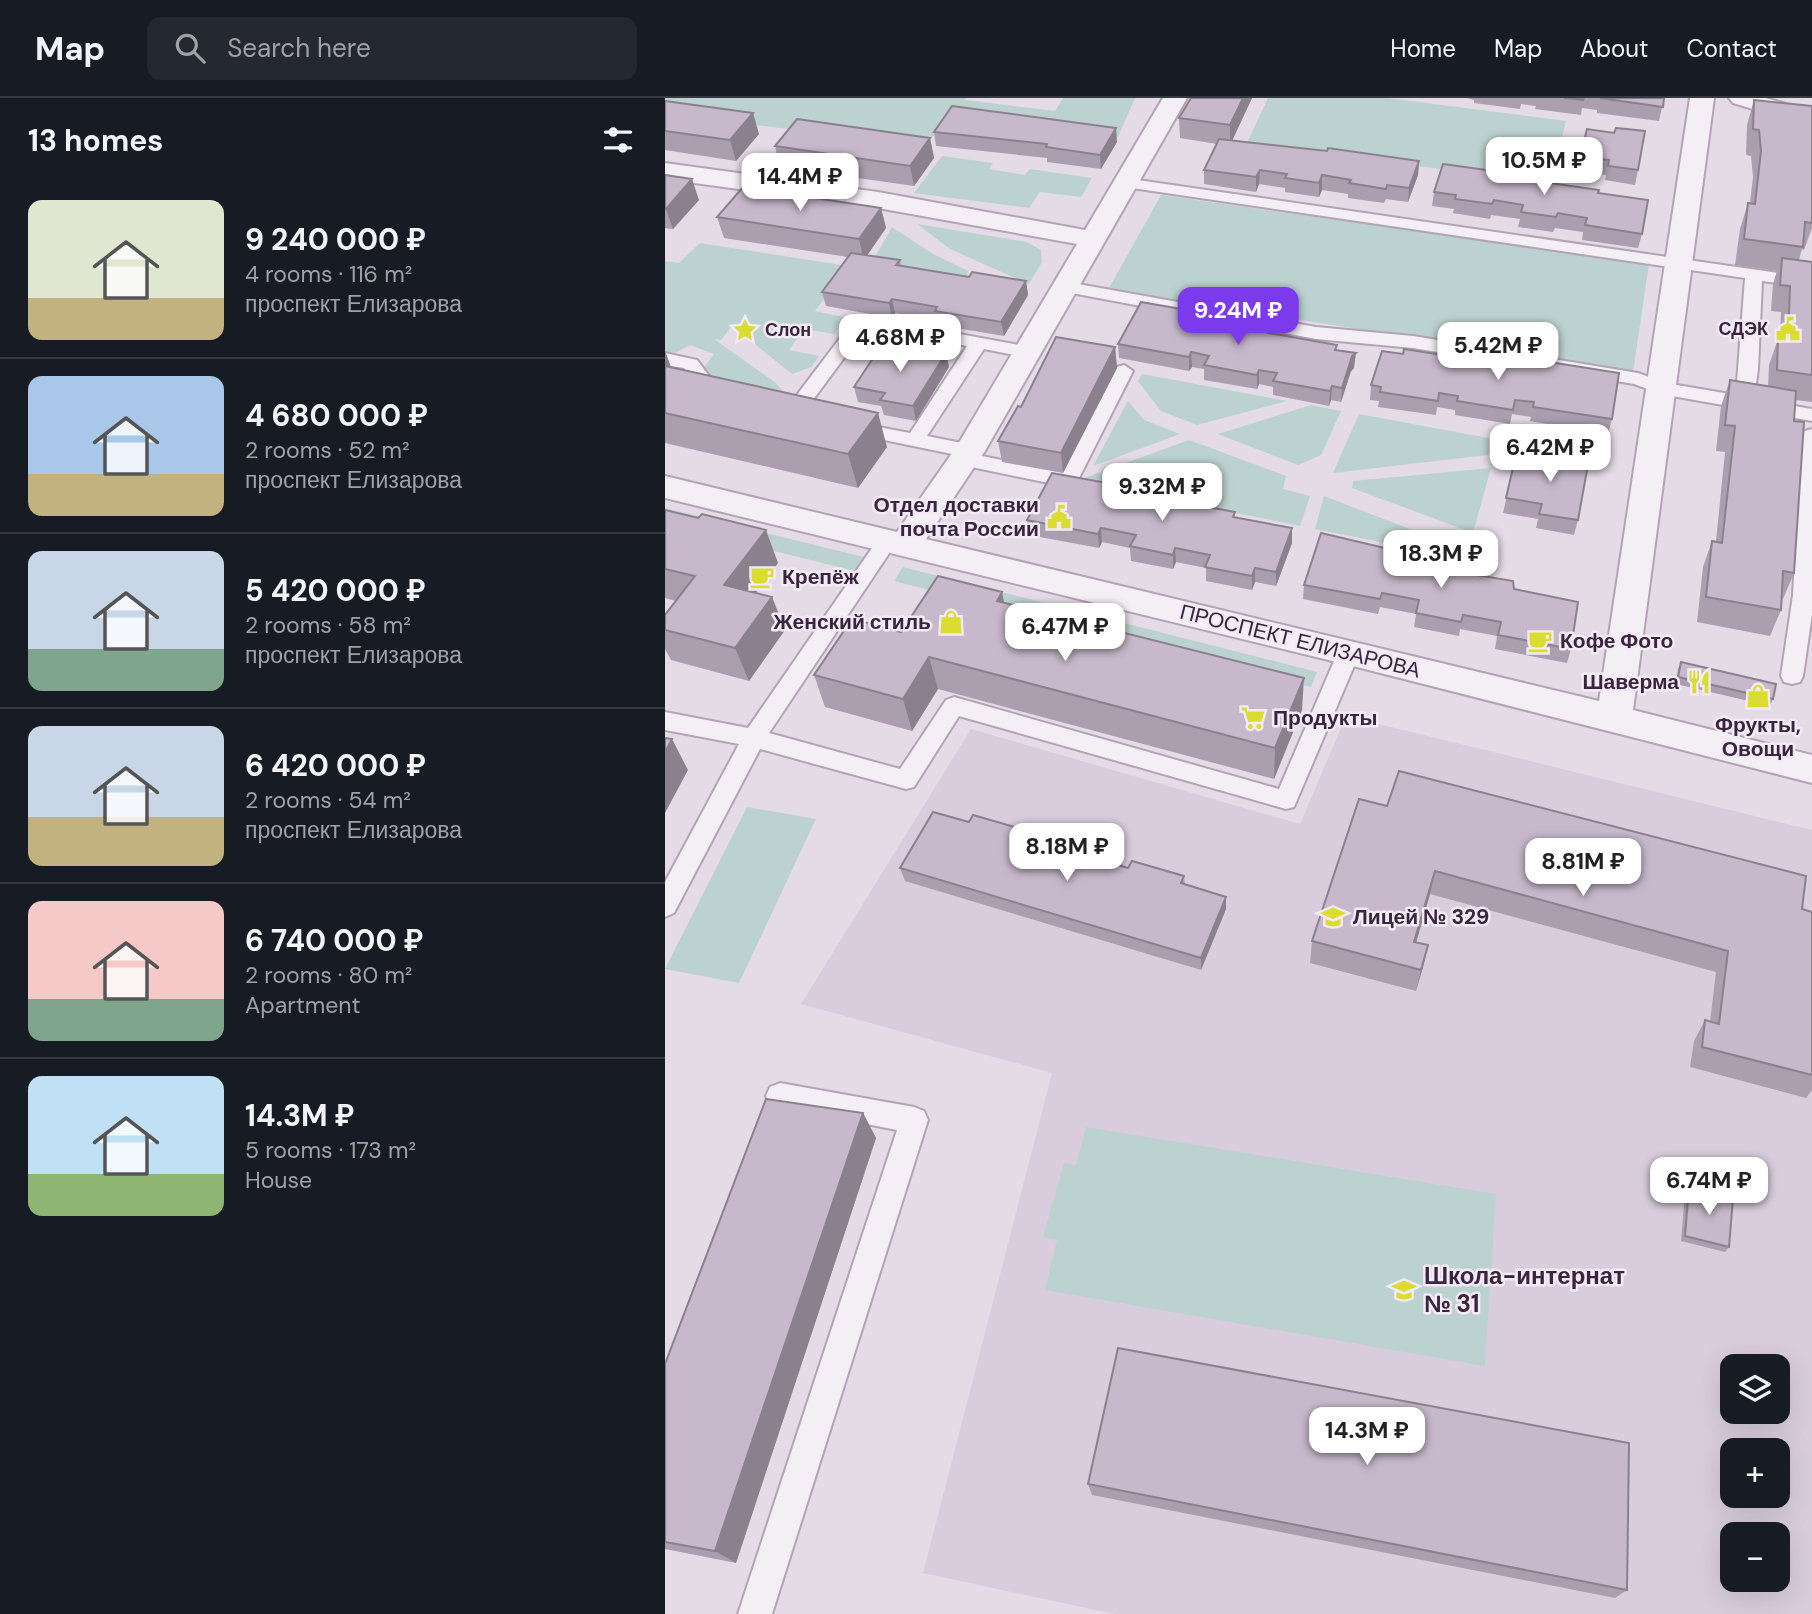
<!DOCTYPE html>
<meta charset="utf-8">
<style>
:root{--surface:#171b24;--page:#242831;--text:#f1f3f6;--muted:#9ea1a6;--line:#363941;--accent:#7c3aed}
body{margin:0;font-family:"DM Sans",sans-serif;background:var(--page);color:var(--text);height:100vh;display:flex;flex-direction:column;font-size:26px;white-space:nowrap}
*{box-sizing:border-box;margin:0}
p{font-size:23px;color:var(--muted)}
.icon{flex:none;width:38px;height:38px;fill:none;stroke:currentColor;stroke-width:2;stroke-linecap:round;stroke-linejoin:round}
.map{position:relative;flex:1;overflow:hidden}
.sheet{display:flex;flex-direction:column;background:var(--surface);width:665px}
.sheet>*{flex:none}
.controls{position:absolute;left:1055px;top:1256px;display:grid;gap:14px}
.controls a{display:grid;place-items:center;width:70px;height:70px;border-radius:14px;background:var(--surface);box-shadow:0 7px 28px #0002;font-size:35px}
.price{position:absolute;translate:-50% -60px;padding:0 16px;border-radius:14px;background:#fff;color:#222;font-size:23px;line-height:46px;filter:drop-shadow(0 2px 4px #0008)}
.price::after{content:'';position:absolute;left:50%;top:42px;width:21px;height:16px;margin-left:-10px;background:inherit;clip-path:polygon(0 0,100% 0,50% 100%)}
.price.active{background:var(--accent);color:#fff}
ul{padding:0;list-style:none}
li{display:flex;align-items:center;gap:21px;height:175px;padding:0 28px}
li+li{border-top:2px solid var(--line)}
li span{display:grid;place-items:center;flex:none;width:196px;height:140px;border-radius:14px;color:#555}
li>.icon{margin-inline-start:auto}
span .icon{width:84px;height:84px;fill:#fffc;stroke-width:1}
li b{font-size:30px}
h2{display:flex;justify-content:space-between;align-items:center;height:84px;padding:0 28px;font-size:30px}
header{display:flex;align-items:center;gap:42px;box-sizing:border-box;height:98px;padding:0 35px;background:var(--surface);border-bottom:2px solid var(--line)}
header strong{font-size:33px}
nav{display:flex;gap:38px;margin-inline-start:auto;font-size:24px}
.search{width:490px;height:63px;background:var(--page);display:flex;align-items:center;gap:18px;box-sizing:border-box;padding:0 24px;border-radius:14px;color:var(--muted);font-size:26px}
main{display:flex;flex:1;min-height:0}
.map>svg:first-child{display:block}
.built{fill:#d9cddd;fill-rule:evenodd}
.green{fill:#bbd2d0}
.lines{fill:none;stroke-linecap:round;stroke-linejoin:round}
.lane-casing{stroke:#b2a4b5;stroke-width:4}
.street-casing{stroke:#b2a4b5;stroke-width:4}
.lane{fill:#f4eef5;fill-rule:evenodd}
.street{fill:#f4eef5;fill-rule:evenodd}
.wall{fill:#ab9eaf}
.shaded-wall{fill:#8b818e}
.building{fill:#c7b8cb;stroke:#8b818e;stroke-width:2}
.labels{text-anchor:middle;stroke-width:5;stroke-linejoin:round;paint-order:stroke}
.far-poi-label{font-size:18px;font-weight:bold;fill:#3a243f;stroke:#f2eaf5;text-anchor:end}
.poi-label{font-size:21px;font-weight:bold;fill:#3a243f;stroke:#f2eaf5;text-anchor:start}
.street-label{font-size:21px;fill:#3a243f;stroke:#f2eaf5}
.near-poi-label{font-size:24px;font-weight:bold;fill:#3a243f;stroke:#f2eaf5;text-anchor:start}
</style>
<header>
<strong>Map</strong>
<div class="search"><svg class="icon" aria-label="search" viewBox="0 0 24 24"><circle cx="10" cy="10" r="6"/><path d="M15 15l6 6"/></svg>Search here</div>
<nav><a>Home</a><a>Map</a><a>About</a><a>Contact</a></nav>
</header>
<main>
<section class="sheet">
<h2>13 homes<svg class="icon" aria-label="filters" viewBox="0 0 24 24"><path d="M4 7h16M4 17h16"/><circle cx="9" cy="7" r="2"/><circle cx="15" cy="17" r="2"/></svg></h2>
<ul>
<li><span style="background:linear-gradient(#dfe7d0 70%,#c2b280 0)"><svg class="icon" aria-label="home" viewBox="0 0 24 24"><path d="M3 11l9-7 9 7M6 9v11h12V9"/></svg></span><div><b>9 240 000 ₽</b><p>4 rooms · 116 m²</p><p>проспект Елизарова</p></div></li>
<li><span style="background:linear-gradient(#a9c7e8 70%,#c2b280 0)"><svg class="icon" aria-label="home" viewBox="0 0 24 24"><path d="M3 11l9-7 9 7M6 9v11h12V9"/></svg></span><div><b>4 680 000 ₽</b><p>2 rooms · 52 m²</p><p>проспект Елизарова</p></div></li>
<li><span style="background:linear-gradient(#c9d6e8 70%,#7fa58c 0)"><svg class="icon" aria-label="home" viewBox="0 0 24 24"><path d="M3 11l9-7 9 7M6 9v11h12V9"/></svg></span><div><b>5 420 000 ₽</b><p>2 rooms · 58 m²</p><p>проспект Елизарова</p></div></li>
<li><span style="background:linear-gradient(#c9d6e8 65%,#c2b280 0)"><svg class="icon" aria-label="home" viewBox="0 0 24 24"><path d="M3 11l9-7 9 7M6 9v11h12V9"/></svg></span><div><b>6 420 000 ₽</b><p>2 rooms · 54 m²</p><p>проспект Елизарова</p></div></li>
<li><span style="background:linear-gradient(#f6c9c9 70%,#7fa58c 0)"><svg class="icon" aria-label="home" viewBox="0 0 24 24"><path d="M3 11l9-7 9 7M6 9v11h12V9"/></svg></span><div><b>6 740 000 ₽</b><p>2 rooms · 80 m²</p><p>Apartment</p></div></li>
<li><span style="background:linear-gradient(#bfe0f5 70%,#8fb573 0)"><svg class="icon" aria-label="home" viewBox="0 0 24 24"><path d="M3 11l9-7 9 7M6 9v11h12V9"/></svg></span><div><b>14.3M ₽</b><p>5 rooms · 173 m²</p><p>House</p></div></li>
</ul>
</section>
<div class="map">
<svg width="1147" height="1516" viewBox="0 0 1147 1516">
<rect width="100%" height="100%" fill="#e5dbe7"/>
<path class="built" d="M681,618l466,114v784h-698l-191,-41 129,-500 -251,-69 170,-275 329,95zM1068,1269h45v45h-45zM1068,1353h45v45h-45zM1068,1437h45v45h-45z"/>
<path class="green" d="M0,0h301l-1,2 90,11 8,-13h72l-17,39 -169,-22 -24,32 -260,-34z
M603,0h120l178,23 -15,63 -304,-41z
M277,58l51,7 -4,6 36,6 5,-6 62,9 -11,19 -41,-5 -11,16 -115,-15z
M496,97l488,69 -16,108 -525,-82z
M252,126l110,18 14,8 1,12 -13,22 -79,-35z
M227,129l41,27 35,17 -1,6 -95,-15z
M35,145l148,23 -33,45 32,7 -13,16 -30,-5 -15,21 30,6 -8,11 -19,7 -60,-48 -11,14 -7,-1 62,44 14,17 -66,-13 -21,-18 11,-15 -24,-9 -15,8 -10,-2v-90l14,2z
M477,276l145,27 -90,24 -36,-14 -23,-30z
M463,303l16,19 36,14 -87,32z
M646,307l30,6 -20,44 -23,10 -80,-31z
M694,316l140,26 -3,14 -163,19z
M524,342l97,36 -3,13 27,7 -10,30 -216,-44 3,-5z
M826,370l-18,65 -121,-45 1,-7z
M659,398l143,55 -2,8 -150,-30z
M0,410l199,49 -9,14 -190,-47z
M238,469l414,105 -6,15 -417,-106z
M82,709l69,12 -77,164 -74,-14z
M421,1029l410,67 -11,172 -440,-76 12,-50 -14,-3 21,-74 12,2z"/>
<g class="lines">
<g class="lane-casing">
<path id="lane" d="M459,80l688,100v10l-50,-7 -4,88 -4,30 58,10v12l-151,-27 -27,-10 -221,-36 -97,-9 -255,-48 -3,-4 3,-4 6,-1 249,45 97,9 225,37 27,10 71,12 9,-117 -627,-92 -2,-3 2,-3z
M197,218l173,32 3,4 -3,4 -6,2 -45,-9 -57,87 50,10 3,5 -3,4 85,17 55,-105 7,-2 9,6 -55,109 -3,5 -7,2 -111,-23 -3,-5 3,-4 -112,-23 -3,-4 3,-4 7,-2 58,11 57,-87 -100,-19 -69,93h-14l-3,-4 3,-4 72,-95z
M0,255l32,7 22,29 7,2 2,4 -2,4 -20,-1 -22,-30 -19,-3z
M1147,331v185l-9,62 -3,6 -8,2 -8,-2 -3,-6 12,-81 9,-160 3,-4z
M223,435l7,2 3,5 -129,193 131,36 46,-69 8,-3 325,92 59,-137 3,-6 8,-2 8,2 3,6 -66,155 -8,2 -327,-93 -45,71 -8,2 -146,-40 -86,164 -9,4v-35l74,-138 -74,-14v-18l83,16 133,-193z
M115,985l134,24 10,4 4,9 -156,494h-34l159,-484 -127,-25 -4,-9 4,-9z"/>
</g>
<g class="street-casing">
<path id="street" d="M498,0h24l-202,353 -59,88 673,162 91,-603h24l-81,612 179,45v28l-463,-118 -684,-167v-22l232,56 60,-86 120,-202 -199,-36 -213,-29v-16l213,29 207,38z
M1064,0h37l46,14v15l-79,-24z"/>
</g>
<use href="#lane" class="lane"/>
<use href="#street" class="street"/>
</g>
<path class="wall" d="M526,0h61l-20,43 187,20 -1,14 -10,27 -22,-3 -2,4 -36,-5v-4l-26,-4 -3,7 -34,-5v-4l-26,-4 -3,8 -52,-8v-14l13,-26 -37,-6 -1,-20z
M802,0h197l-5,23 -62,-8v-3l-15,-2 -1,7 -46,-6 1,-3 -15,-2 -1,5 -46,-6v-3z
M1089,2l58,25v103l-8,22 -2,-1 -3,11 13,2v140l-17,-2 -1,21v152l-11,26 -1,-1 -1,12 -11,26 -73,-14 6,-55 9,-26h4l9,-89 -9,-1 5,-45 9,-26 38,6 1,-21 9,-26h2l1,-27 -10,-1 2,-27 4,-13 -42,-6 5,-36 8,-26h2l3,-26 -2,-21 -5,-1 1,-30z
M0,3l94,33 -23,27 -71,-11z
M922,31l51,41 -3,15 -30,-5 1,-5 -29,-4z
M269,34l183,10 -16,27 -54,-7v-4l-111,-12z
M265,40l4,20 -20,28 -134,-19 -5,-21z
M0,77l34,25 -26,29 -8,-1z
M871,83l62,12 44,41 -4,14 -56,-8 1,-8 -28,-4 -2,4 -35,-5 2,-8 -29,-4 -1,4 -37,-6 1,-4 -22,-3 2,-14z
M216,110l5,20 -19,27 33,5 1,6 68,11 57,4 2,14 -24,41 -66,-11 -1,-4 -42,-8 -3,5 -66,-12 -4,-14 26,-35 -124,-19 -7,-21z
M539,219l132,33 18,18 -3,3 -10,31 -10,-2 -2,6 -56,-11v-8l-14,-3 -2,5 -53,-9v-11l-12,-2 -3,4 -70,-13 -1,-14z
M450,249l2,21 -54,105 -61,-11 -4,-21 23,-34z
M0,253l6,17 216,79 -29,41 -193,-45z
M717,253l230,68 -4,15 -78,-13 1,-4 -19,-3 -2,10 -55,-9v-5l-18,-3 -1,8 -58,-8 1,-6 -9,-1 1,-15z
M281,255l3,14 -33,54 -32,-6 -3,-9 -23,-4 -4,-15 56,-33z
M851,357l62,65 -4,15 -38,-7 2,-9 -35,-6z
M497,400l73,14v6l57,10v15l-16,43 -21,-4 -3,8 -46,-9v-13l-30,-6 -3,7 -42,-8 -1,-13 -28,-6 -3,6 -70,-13 -2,-15z
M0,412l113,53 -22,30 16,4 13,33 -36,51 -78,-21 -6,-11v-34l11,-14 -11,-3z
M770,470l79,21 57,60 -4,14 -72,-14 2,-13 -37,-7 -1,7 -45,-9 2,-13 -36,-7 -2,7 -75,-15 1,-14z
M337,494l2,11 298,107 -28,69 -336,-90 -26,42 -87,-24 -11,-32 87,-43z
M1016,564l92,37 -3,7 -94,-22 2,-15z
M694,701l453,113v178l-6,8 -116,-31 4,-26 11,-21 5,2 6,-50 -286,-78 -14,48 12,3 -5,22 -7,24 -106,-28 2,-22z
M362,741l101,29 56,8 1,8 41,13v12l-25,61 -296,-89 -5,-13z
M198,1015l13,25 -140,425 -71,-14v-185z
M1024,1090l40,59 -4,5 -44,-11 4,-48z
M423,1386l539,106 -12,8 -523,-103z"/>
<path class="shaded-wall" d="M578,0h9l-22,47v-20z
M88,15l6,21 -23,27 -6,-21z
M451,30l1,14 -16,27 -1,-14z
M265,40l4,20 -20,28 -4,-20z
M754,63l-1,14 -10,27 1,-14z
M595,72l-1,14 -3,8v-15z
M657,77v15l-3,7v-14z
M27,81l7,21 -26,29 -7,-20z
M216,110l5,20 -22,32 -5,-21z
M361,183l2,14 -24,41 -3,-14z
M227,201l3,14 -3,5 -3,-15z
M450,249l2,21 -54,105 -2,-20z
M0,253l10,27 -10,12z
M526,254l1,15 -3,4v-14z
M281,255l3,14 -33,54 -3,-15z
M691,255l-2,15 -3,3 -10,31 1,-14 10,-32z
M594,272v14l-2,5v-14z
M667,288l-1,14 -2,6 1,-15z
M213,315l9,34 -29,41 -10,-34z
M436,430l1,14 -3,6 -1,-14z
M627,430v15l-16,43v-14z
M101,432l12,33 -41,55 -13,-33z
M510,450l1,14 -3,7v-14z
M590,470v14l-3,8v-14z
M337,494l6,33 -11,-24z
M107,499l13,33 -36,51 -14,-33z
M264,559l9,32 -26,42 -9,-32z
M639,580l-2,32 -28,69 1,-31z
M7,641l16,31 -23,43v-61z
M360,732l2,12 -7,-5z
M770,773l-5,23 -20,70 4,-22z
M561,799v12l-25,61v-12z
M763,847l-5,22 -7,24 5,-21z
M198,1015l13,25 -140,425 -21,-12z"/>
<path class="building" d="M526,0h52l-13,27 -51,-7z
M899,0h20l-1,2z
M935,0h64l-1,9z
M1089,2l58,6v117l-7,-1 -2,25 -59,-8 4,-36 7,1 6,-53 -2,-21 -6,-1z
M0,3l88,12 -23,27 -65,-9z
M287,8l164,22 -16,27 -54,-8 1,-3 -113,-12z
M132,21l133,19 -20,28 -135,-20z
M951,30l29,3 -7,39 -30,-4 1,-6 -29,-3 7,-28 27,4z
M554,41l108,12 1,-3 91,13 -10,27 -22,-3 -1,4 -37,-6 2,-3 -29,-5 -3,8 -34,-5 2,-4 -27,-4 -4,7 -52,-7z
M778,66l94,13 -1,4 63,9 -1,3 50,7 -6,34 -57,-9 2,-7 -29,-5 -2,4 -35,-5 2,-7 -29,-5 -2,4 -37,-5 1,-4 -22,-3z
M0,77l27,4 -26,30 -1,-1z
M78,89l138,21 -22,31 -142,-22z
M186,155l49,7 -4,5 73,12 3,-5 54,9 -25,41 -66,-11 2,-4 -45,-8 -3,4 -67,-11z
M1117,160l30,4v113l-35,-5 1,-31 10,2 2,-55 -10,-1z
M476,204l63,11 -2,4 68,12 -2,4 69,12 -2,5 21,3 -4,3 -10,32 -10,-2 -2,5 -57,-10 4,-8 -18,-3 -2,5 -53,-10 5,-9 -18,-4 -2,5 -71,-13z
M391,239l59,10 -54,106 -63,-12 20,-35 3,1z
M249,249l32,6 -33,53 -33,-6 5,-7 -31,-6 25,-38 31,5z
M739,251l71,11v-4l73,11 1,-5 70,11 -7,46 -79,-12 1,-5 -19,-2 -2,10 -56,-9 1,-5 -19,-3 -1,8 -58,-9 1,-5 -10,-2 11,-34 21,3z
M0,268l213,47 -30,41 -183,-41z
M1065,282l66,11 -2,30 10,1 -10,151 -11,-2 -2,39 -75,-13 6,-56 10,2 13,-117 -10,-1z
M887,354l37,7 -11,61 -39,-6 3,-10 -36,-6 10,-43 35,6z
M387,375l110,20 -2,5 75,14 -2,5 59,11 -16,44 -21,-4 -3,8 -47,-9 5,-12 -35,-7 -2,7 -43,-9 6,-11 -35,-7 -3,6 -71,-14z
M0,412l33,8 4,-4 64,16 -42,55 48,12 -37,51 -70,-18v-15l30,-39 -30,-7z
M656,435l115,27 -1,8 78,13 1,8 64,13 -7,47 -73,-14 3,-13 -38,-7 -2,7 -45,-9 3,-13 -37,-7 -2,6 -76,-14z
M273,478l64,16 -5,9 307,77 -29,70 -346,-91 -26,42 -89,-24 38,-56 49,13z
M1016,564l95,22 -3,15 -95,-22z
M0,640l7,1 -7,13z
M734,673l407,105 -4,33 10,3v163l-110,-28 3,-27 14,4 9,-73 -293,-80 -21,71 14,3 -7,25 -109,-29 47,-142 28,7z
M268,714l36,10 4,-7 52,15 -5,7 108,31 4,-7 52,15 -3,7 45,14 -25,61 -301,-90z
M101,1001l97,14 -148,438 -50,-9v-178z
M1024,1090l44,10 -4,49 -44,-11z
M453,1250l511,95 -2,147 -539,-106z"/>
<defs>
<g id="civic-bare" transform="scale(1.89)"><path d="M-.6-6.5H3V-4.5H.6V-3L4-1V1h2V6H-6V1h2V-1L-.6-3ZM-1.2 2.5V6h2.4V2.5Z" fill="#dadd30" stroke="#f2eaf5" stroke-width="2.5" paint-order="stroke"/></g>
<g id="sight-bare" transform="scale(1.89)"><path d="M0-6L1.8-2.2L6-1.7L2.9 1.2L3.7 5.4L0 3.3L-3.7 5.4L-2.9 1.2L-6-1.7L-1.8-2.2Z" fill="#dadd30" stroke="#f2eaf5" stroke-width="2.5" paint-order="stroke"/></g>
<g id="cafe-bare" transform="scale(1.89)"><path d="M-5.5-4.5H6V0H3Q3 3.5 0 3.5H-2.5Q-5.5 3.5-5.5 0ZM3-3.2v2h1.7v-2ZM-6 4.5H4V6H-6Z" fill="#dadd30" stroke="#f2eaf5" stroke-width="2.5" paint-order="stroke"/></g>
<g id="shop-bare" transform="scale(1.89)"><path d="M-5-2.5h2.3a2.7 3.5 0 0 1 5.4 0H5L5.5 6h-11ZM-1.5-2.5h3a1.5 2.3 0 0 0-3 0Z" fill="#dadd30" stroke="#f2eaf5" stroke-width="2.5" paint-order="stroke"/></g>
<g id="restaurant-bare" transform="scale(1.89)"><path d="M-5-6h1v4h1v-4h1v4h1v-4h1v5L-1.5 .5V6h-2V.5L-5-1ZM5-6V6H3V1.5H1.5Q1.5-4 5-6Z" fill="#dadd30" stroke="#f2eaf5" stroke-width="2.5" paint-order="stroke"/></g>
<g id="supermarket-bare" transform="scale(1.89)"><path d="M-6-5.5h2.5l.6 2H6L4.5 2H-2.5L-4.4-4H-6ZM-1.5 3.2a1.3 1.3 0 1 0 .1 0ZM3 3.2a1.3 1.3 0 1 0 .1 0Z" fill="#dadd30" stroke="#f2eaf5" stroke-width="2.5" paint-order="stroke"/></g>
<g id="school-bare" transform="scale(1.89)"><path d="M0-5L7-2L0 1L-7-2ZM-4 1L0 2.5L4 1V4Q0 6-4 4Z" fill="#dadd30" stroke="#f2eaf5" stroke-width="2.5" paint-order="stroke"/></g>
</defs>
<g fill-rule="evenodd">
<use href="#civic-bare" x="1123" y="231"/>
<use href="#sight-bare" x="80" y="232"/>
<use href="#civic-bare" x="394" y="419"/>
<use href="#cafe-bare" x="97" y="479"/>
<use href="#shop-bare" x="286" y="524"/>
<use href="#cafe-bare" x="875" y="543"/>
<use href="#restaurant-bare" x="1034" y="584"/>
<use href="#shop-bare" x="1093" y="598"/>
<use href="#supermarket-bare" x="588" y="620"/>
<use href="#school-bare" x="668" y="819"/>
<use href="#school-bare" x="739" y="1192"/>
</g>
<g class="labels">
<g class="far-poi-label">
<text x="1103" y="237">СДЭК</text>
<text x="100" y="238" text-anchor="start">Слон</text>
</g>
<g class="poi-label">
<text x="374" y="414" text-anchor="end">Отдел доставки<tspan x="374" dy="24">почта России</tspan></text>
<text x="117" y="486">Крепёж</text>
<text x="266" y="531" text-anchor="end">Женский стиль</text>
<text x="895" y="550">Кофе Фото</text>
<text x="1014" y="591" text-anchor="end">Шаверма</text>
<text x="608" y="627">Продукты</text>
<text x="1093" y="634" text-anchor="middle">Фрукты,<tspan x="1093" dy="24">Овощи</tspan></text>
<text x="688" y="826">Лицей № 329</text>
</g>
<g class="street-label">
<text transform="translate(635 543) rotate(14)" y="7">ПРОСПЕКТ ЕЛИЗАРОВА</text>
</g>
<g class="near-poi-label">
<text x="759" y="1186">Школа-интернат<tspan x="759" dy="28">№ 31</tspan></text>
</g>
</g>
</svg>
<div class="controls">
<a><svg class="icon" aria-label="layers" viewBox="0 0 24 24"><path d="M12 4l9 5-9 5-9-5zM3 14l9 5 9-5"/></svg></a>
<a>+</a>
<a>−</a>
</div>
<b class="price" style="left:879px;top:99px">10.5M ₽</b>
<b class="price" style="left:135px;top:115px">14.4M ₽</b>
<b class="price active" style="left:573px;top:249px">9.24M ₽</b>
<b class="price" style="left:235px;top:276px">4.68M ₽</b>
<b class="price" style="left:833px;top:284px">5.42M ₽</b>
<b class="price" style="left:885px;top:386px">6.42M ₽</b>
<b class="price" style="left:497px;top:425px">9.32M ₽</b>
<b class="price" style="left:776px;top:492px">18.3M ₽</b>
<b class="price" style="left:400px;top:565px">6.47M ₽</b>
<b class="price" style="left:402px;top:785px">8.18M ₽</b>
<b class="price" style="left:918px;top:800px">8.81M ₽</b>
<b class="price" style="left:1044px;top:1119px">6.74M ₽</b>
<b class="price" style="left:702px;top:1369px">14.3M ₽</b>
</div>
</main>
